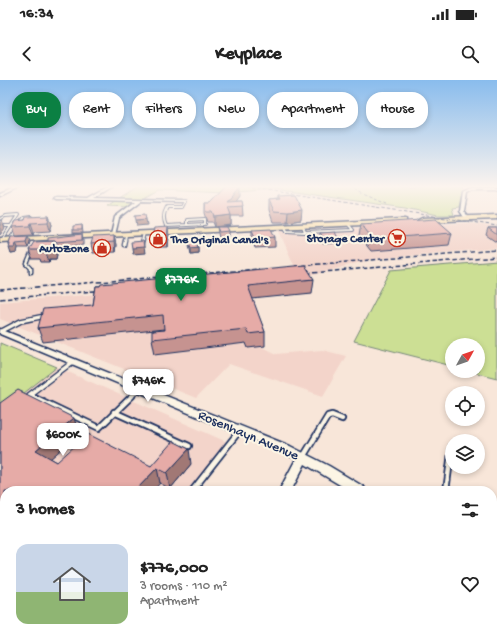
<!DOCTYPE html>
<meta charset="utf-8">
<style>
:root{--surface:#fff;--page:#f6f6f6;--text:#222;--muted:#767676;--line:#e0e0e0;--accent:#0b8043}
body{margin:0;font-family:"Gochi Hand",sans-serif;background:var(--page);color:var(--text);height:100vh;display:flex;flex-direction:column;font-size:15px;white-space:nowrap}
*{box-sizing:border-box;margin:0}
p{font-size:13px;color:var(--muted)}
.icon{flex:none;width:22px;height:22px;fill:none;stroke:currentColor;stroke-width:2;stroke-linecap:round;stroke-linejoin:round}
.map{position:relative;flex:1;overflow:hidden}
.drawer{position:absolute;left:0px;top:406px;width:497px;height:156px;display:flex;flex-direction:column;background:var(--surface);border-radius:16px 16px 0 0;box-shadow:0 2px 6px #0003}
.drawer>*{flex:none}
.top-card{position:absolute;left:12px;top:12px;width:473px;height:36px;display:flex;gap:8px}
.needle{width:26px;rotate:50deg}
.fabs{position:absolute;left:445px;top:258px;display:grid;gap:8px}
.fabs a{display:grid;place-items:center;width:40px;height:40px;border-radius:50%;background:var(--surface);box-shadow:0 2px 6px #0003;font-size:20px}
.price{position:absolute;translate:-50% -34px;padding:0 9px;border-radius:8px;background:#fff;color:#222;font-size:13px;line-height:26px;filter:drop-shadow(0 1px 2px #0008)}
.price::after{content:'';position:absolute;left:50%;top:24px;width:12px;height:9px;margin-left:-6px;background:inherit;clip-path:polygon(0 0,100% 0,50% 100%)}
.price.on{background:var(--accent);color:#fff}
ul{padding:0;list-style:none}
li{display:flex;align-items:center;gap:12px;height:100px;padding:0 16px}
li+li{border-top:1px solid var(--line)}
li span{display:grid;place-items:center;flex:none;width:112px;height:80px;border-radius:12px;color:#555}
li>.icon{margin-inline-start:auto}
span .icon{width:48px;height:48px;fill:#fffc;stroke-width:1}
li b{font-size:17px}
h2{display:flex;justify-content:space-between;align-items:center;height:48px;padding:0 16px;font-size:17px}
.tag{padding:0 14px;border-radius:16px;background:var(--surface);box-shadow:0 2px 6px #0003;font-size:14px;line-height:36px}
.tag.on{background:var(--accent);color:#fff}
.status{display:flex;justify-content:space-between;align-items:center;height:28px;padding:0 20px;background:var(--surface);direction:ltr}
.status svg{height:11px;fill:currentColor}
header{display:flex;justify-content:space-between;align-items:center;height:52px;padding:0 16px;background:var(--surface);font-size:18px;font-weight:700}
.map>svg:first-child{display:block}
.built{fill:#f3d4ca}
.green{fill:#ccdf94;stroke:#748779}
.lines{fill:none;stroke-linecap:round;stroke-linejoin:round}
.service-far4-casing{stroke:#1b2f5e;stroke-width:4}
.service-far3-casing{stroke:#1b2f5e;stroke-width:5}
.service-far2-casing{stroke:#1b2f5e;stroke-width:6}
.service-far1-casing{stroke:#1b2f5e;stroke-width:8}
.service-casing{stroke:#1b2f5e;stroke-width:8}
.minor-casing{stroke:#1b2f5e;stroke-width:3}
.tertiary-casing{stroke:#1b2f5e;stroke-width:3}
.primary-casing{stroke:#1b2f5e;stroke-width:3}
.service-far4{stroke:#fcf5e5;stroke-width:2}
.service-far3{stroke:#fcf5e5;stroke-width:2.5}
.service-far2{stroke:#fcf5e5;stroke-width:3.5}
.service-far1{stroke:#fcf5e5;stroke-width:4.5}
.service{stroke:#fcf5e5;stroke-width:5.5}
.minor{fill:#fcf5e5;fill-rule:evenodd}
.tertiary{fill:#fcf5e5;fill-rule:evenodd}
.primary{fill:#f8deab;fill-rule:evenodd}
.rail-far1{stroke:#1b2f5e;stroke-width:1;stroke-dasharray:3.5 2;stroke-linecap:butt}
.rail{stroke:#1b2f5e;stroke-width:1.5;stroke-dasharray:4.5 2.5;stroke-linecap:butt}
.wall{fill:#c69390;stroke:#1b2f5e}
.shaded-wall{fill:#a17875;stroke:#1b2f5e}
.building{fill:#e6aba7;stroke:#1b2f5e}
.labels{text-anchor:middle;stroke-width:4;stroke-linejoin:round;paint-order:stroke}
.far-poi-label{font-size:12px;font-weight:bold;fill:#1b2f5e;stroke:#fcf5e5;text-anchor:end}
.street-label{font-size:14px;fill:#1b2f5e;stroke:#fcf5e5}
</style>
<div class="status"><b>16:34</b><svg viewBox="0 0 49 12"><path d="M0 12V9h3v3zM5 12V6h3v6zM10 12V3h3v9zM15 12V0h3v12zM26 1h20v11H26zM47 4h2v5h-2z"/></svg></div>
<header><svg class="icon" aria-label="back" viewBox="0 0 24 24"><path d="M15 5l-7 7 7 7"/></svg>Keyplace<svg class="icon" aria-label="search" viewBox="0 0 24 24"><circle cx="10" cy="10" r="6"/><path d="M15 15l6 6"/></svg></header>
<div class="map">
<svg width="497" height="562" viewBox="0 0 497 562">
<rect width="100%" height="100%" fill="#f8e6d9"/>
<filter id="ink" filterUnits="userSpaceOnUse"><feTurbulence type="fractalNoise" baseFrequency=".025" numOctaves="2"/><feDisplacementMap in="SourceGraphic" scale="8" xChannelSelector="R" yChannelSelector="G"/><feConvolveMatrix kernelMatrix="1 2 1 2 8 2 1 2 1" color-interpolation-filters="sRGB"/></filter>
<g filter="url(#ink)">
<path class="built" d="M467,143l30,4v21l-125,11 -66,18 7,17 -61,4 10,49 14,7 46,-4 24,6 -23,40 -94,-32 -33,34 -196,-79v-17l226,-18 68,-19 -15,-34z
M57,287l170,75 -39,49h-183v146h58l-6,5h-57v-230z"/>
<path class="green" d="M138,106h325l-4,21 -7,1 2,7h-16l-33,-7 -132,-19 -47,4 -67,-3 -30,17 -22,-1z
M497,181v117l-28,-7h9v-26h-26v21l-98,-25 37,-71z
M0,263l57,24 -57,45z"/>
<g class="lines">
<g class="service-far4-casing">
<path id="service-far4" d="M0,139l5,-3 13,-1 -16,25
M205,139v5l-18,1v-5z
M20,143l4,-5 7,-1
M0,146h11
M166,146c-3,-7 -3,-12 1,-19h14l3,-6h-4
M303,146l2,6 48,-2 -5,-6
M285,147l2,4 18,1
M166,151v-5l21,-1
M10,159l7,-10
M125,161l1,-7
M142,161l2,-8"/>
</g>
<g class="service-far3-casing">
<path id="service-far3" d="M142,164l1,-4
M124,165l1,-5
M31,192v-4l-4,-4 5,-12"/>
</g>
<g class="service-far2-casing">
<path id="service-far2" d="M2,251l19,-10 24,-5
M34,317l-5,-2 45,-34
M131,317l8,-8"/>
</g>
<g class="service-far1-casing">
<path id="service-far1" d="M32,316l67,32 33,-32
M114,332l75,34
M303,377l25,-41 4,-1 10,4
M192,411l48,-61
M446,411l6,-45"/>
</g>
<g class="service-casing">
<path id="service" d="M87,557l4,5
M227,557l9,5
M281,562l3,-5"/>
</g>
<g class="minor-casing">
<path id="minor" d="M17,106h4l-21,10v-3z
M109,106h4l-19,12 86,2 2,1 -2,1 -39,-1 -22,17 -4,17 -2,1 -2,-1 4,-18 21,-16 -80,-2 -2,-1 2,-1 32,1z
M472,107h25v2h-24l-6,3 -3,19 5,7 -2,1h-2l-5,-8 3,-20z"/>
</g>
<g class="tertiary-casing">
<path id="tertiary" d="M0,249l290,117 39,20 35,21 2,4h-16l-45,-27 -14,27h-12l17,-32 -14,-7 -282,-118z
M492,484l5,2v15l-5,-2z
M200,557h17l-2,5h-17z"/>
</g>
<g class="primary-casing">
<path id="primary" d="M497,135v4l-75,3 -4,-2 4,-2z
M403,139h3v4l-406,19v-4z"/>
</g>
<use href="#service-far4" class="service-far4"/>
<use href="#service-far3" class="service-far3"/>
<use href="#service-far2" class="service-far2"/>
<use href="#service-far1" class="service-far1"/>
<use href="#service" class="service"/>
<use href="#minor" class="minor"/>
<use href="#tertiary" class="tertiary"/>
<use href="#primary" class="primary"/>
<path class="rail-far1" d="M241,106l256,40
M350,106l13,8 24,10"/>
<path class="rail" d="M295,186l202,-16
M300,194l197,-17
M0,210l259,-21
M0,219l106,-9"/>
</g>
<path class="wall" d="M240,116l-4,5h6l1,15h-12v9l-16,2 -2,-5h-5l-3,-9v-10h6z
M278,116l23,24 -14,2h-14l-4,-12v-10l9,-1z
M49,136l3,9 -2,6 -16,1 -1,3 -17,1 -3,-9 12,-7z
M361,144l91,9 -3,12 -78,6 -12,-15z
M82,145l1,8h-10v-3z
M217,147l12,4v6l-10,1 -1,-5z
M154,148l15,8 -1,11h-12v-4h-2l-1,-9z
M488,148h9v14h-1l-10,-7z
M252,150l23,7v10l-20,1 -3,-9z
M320,153l18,5v5l-15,1 -3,-6z
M82,154l1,6v5l-26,2 1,3 -2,9h-6l-1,3h-8l-1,-3h-8l-3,-9 19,-9z
M114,156l2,9 -1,7 -22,1 -2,-9z
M11,157l19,5 -2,6h-10l-1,5 -6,1 -2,-11z
M188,159l10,8v6l-7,1 -2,-9z
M314,199l-2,14 -60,6 13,33v14l-17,2 -2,-5 -91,11 -3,-15 12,-10 -121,13 -5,-14 55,-23 3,-19z
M0,323l79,31 -29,24 7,4 94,4 40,-2 -21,25 -10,-6 -155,8v75l-5,-4z"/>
<path class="shaded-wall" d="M240,107v9l-8,11 -4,-5z
M302,130l-1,10 -14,2 1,-10z
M231,135v10l-16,2v-10z
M49,136l3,9 -2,6 -2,-9z
M146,139l1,6 -10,1 -1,-6z
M2,140l3,8 -5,7v-12z
M31,143l3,9 -1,3 -3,-9z
M168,147l1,9 -1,11 -1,-10z
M28,156l2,6 -2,6 -2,-6z
M114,156l2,9 -1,7 -1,-10z
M56,161l2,9 -2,9h-6l-1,3 -3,-9 1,-3z
M143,161l2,12 -12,1 -1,-6z
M9,163h7l2,5 -1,5 -6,1 -2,-6h1z
M198,167v6l-7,1v-6z
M74,338l5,16 -37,32 -6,-16z
M189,369l2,15 -21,25 -3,-16z
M157,388l3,15 -7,8h-18z
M5,472v9l-3,-6z"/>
<path class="building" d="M227,106l13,1 -12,15 14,-1 1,5 -15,1 3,8 -16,2 -2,-5h-6l-2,-9h6z
M294,115l8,15 -14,2 -14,-1 -5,-11 11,-1 -2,-3z
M145,134l1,5 -10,1 -1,-5z
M49,136l-1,6 -17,1 -1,3 -17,1 3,-6 9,-1 1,-3z
M436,139l16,14 -79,6 -12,-15z
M82,145v5h-9v-4z
M168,147l-1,10 -12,1 1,-4h-3l1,-6z
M217,147h10l2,4 -10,1z
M488,148h9v7z
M271,149l4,8 -19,2 -4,-9z
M335,152l3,6h-14l-4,-5z
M82,154v6l-27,2 1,-1h-8v-3z
M28,156l-2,6 -10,1 -1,5h-6l1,-5h-1l2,-6z
M114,156v6l-23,2 2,-7z
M195,158l3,9 -7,1 -3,-9z
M56,161l-2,9h-7l-1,3h-8l1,-3h-10l5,-8z
M143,161l1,6 -12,1 -1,-6z
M305,185l9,14 -66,7 17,46 -17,2 -2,-5 -94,10v-8l12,-1 -1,-15 -125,13 5,-19 50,-4 3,-19h4l1,-2z
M18,310l56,28 -38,32 21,12 31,-28 63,32 22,-25 16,8 -22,24 -10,-5 -22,23h-130v61l-3,3 -2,-1v-151z"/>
</g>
<linearGradient id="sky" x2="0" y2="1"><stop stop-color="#89bced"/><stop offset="0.58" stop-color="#fcf4ee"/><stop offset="1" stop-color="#fcf4ee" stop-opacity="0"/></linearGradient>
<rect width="497" height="184" fill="url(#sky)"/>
<defs>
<g id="supermarket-ring" transform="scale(0.9)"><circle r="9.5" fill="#fcf5e5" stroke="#c8321e" stroke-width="1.5"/><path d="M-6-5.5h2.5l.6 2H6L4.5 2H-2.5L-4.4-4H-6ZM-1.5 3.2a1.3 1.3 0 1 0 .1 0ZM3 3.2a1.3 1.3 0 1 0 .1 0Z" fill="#c8321e"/></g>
<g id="shop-ring" transform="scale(0.9)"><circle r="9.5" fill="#fcf5e5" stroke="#c8321e" stroke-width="1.5"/><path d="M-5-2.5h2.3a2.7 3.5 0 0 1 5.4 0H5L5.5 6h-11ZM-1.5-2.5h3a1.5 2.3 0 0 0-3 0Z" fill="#c8321e"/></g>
</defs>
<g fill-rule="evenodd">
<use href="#supermarket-ring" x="397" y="158"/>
<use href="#shop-ring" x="158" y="159"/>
<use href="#shop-ring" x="102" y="168"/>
</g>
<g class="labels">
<g class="far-poi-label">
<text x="384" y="162">Storage Center</text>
<text x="171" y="163" text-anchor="start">The Original Canal's</text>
<text x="89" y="172">AutoZone</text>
</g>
<g class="street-label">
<text transform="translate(249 354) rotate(23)" y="5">Rosenhayn Avenue</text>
</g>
</g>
</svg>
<div class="fabs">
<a><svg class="needle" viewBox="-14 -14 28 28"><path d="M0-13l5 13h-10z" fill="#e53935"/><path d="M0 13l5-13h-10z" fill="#767676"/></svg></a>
<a><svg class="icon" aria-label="locate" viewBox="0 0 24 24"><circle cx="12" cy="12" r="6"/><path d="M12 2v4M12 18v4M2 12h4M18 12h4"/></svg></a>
<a><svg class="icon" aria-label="layers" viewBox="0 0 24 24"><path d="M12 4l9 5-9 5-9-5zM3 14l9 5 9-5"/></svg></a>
</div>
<b class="price on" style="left:181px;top:222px">$776K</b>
<b class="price" style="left:148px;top:323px">$746K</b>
<b class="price" style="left:63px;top:377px">$600K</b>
<div class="top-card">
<a class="tag on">Buy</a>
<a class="tag">Rent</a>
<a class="tag">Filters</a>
<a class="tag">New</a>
<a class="tag">Apartment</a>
<a class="tag">House</a>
</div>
<section class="drawer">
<h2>3 homes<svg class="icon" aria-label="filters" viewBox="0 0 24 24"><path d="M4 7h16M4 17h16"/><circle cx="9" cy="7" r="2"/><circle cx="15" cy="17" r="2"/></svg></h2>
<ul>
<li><span style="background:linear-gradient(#c9d6e8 60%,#8fb573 0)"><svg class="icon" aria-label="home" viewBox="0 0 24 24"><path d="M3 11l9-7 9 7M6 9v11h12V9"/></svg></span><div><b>$776,000</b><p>3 rooms · 110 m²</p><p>Apartment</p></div><svg class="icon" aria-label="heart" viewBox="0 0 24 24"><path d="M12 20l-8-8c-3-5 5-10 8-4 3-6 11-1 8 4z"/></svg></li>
</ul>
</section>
</div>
